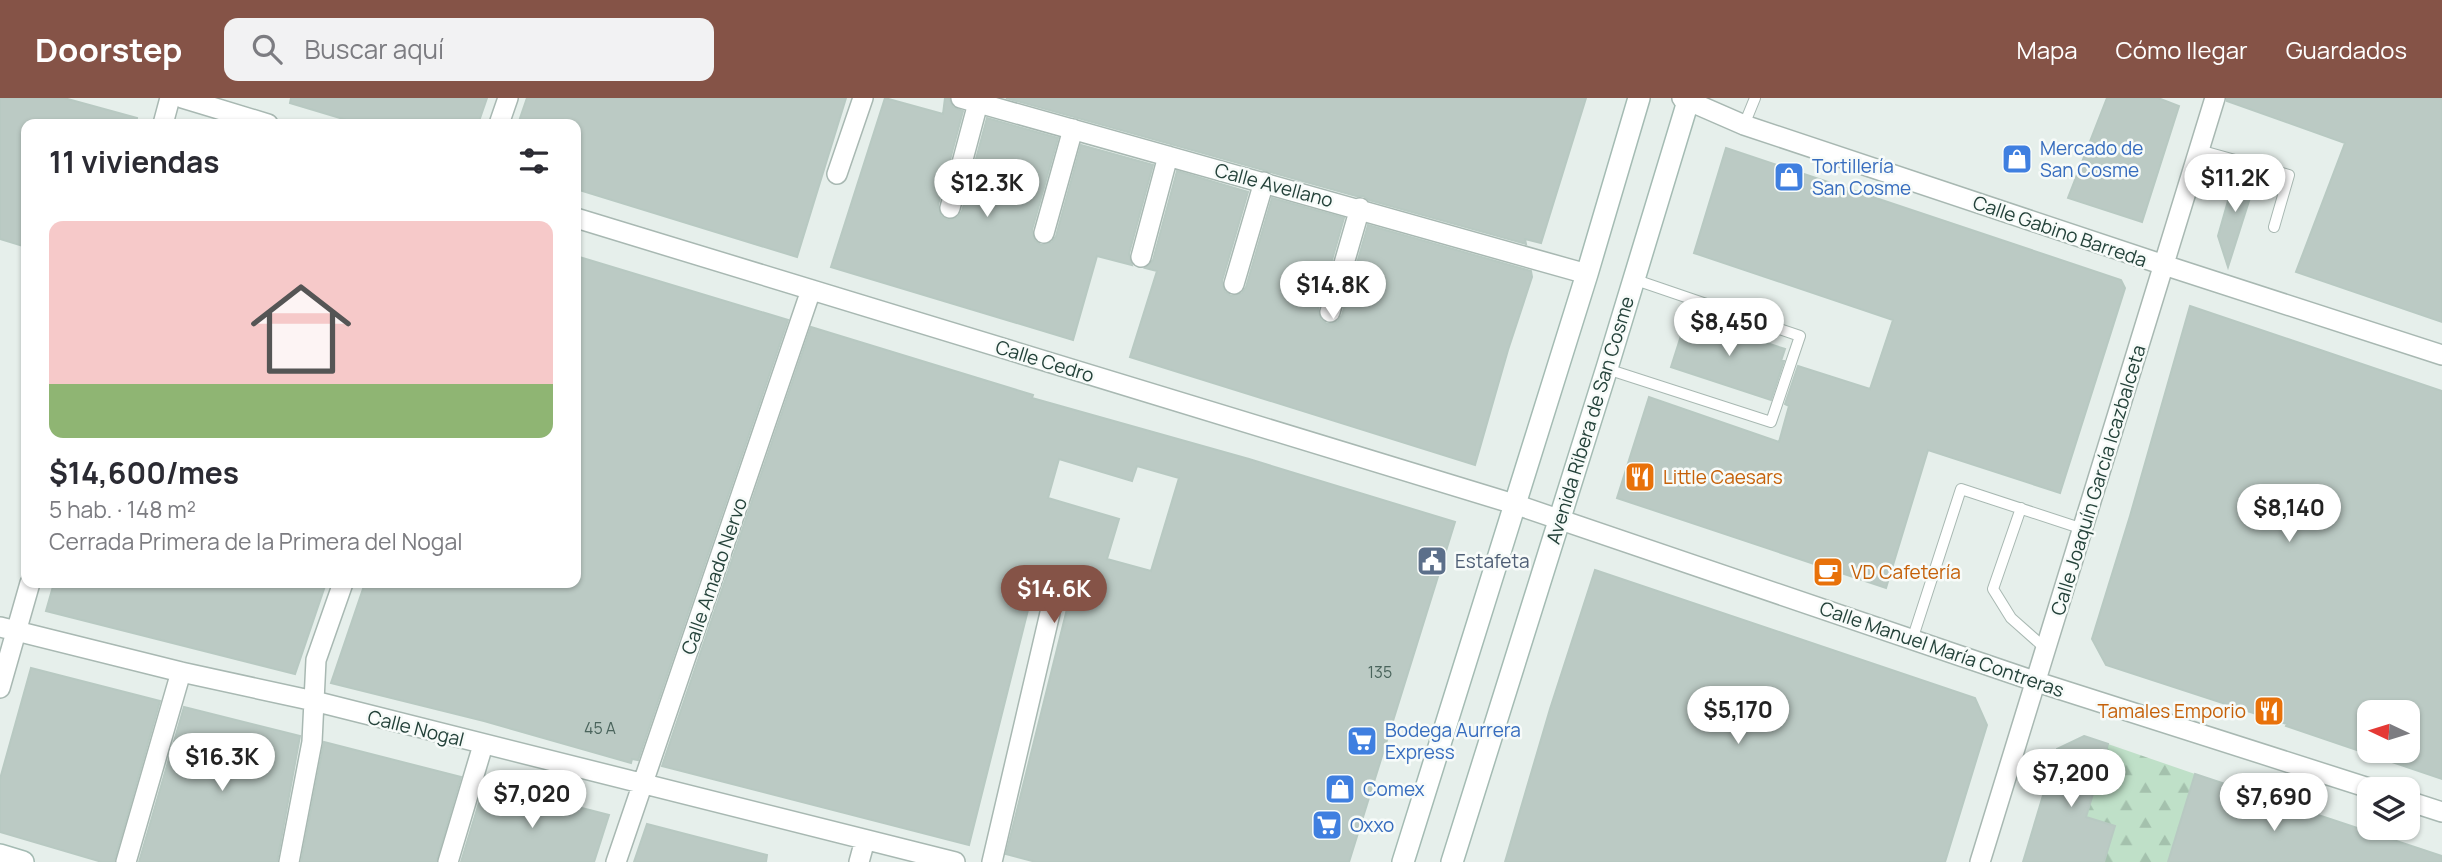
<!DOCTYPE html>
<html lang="es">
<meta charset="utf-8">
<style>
:root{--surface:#fff;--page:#f2f2f3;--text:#2b2b33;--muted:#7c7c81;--accent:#855347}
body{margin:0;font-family:Manrope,sans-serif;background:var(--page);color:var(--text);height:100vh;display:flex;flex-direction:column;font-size:26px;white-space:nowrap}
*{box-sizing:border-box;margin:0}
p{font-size:23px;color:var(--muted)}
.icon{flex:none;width:38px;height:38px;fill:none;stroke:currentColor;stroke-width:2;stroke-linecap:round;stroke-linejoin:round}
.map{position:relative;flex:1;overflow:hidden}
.drawer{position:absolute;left:21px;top:21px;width:560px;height:469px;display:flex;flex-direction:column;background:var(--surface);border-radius:14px;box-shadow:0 2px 5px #0004}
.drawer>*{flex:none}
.needle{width:46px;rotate:274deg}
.fabs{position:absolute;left:2357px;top:602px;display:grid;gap:14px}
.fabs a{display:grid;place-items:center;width:63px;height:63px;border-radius:14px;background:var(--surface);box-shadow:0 2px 5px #0004;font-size:35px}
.price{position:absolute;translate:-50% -60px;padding:0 16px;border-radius:24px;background:#fff;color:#222;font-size:23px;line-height:46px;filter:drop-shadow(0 2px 4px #0008)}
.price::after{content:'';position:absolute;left:50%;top:42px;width:21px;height:16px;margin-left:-10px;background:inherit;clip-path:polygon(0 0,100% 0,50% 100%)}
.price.active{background:var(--accent);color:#fff}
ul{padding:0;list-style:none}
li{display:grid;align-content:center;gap:14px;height:371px;padding:0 28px}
li span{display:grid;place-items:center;height:217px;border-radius:14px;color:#555}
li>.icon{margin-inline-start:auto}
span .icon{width:126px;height:126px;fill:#fffc;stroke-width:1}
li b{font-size:30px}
h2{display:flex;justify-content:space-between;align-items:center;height:84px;padding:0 28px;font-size:30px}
header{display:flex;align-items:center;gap:42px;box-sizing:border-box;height:98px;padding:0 35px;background:var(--accent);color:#fff}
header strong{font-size:33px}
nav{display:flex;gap:38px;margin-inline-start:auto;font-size:24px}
.search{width:490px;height:63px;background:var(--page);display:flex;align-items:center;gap:18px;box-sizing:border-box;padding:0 24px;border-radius:14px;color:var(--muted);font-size:26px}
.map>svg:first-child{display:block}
.forest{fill:url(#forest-firs)}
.building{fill:#bbcac4;stroke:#b8c9c2;stroke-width:2;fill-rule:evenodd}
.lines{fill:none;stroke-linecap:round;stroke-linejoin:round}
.service-casing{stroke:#a8b8b2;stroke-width:12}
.minor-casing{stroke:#a8b8b2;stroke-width:22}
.secondary-casing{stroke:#a4bbb3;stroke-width:24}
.service{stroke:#fff;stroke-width:10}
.minor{stroke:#fff;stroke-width:19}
.secondary{stroke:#fff;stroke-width:21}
.labels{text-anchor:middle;stroke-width:5;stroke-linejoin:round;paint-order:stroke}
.number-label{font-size:16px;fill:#4a645c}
.shop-label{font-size:19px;fill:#366cbe;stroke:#f7fbf9;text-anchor:start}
.street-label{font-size:19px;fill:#24423a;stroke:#f7fbf9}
.food-label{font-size:19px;fill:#c56008;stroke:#f7fbf9;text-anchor:start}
.service-label{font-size:19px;fill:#4e5e75;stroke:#f7fbf9;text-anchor:start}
</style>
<header>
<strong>Doorstep</strong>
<div class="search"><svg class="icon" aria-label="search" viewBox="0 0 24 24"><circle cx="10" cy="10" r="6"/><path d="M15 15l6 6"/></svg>Buscar aquí</div>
<nav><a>Mapa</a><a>Cómo llegar</a><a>Guardados</a></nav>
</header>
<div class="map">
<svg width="2442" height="764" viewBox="0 0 2442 764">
<defs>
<pattern id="forest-firs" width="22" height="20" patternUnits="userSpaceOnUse" patternTransform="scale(1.75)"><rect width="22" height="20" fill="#bfe0c8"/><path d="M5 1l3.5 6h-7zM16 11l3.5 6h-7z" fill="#a4c1ad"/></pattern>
</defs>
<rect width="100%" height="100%" fill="#e6efeb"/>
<path class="forest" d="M2108,646l87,30 -27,88h-64l11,-36 -29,-9z"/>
<path class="building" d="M0,0h64l73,20 -1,6h-110v123l-26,-8z
M291,0h196l-9,26h-118l-70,-21z
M527,0h319l-49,159 -221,-68v-65h-58z
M885,0l58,16 2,-16h4l4,9 10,4 -25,94 3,11 7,4 10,-3 4,-6 25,-93 71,20 -26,92 3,11 6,4 11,-3 4,-6 25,-91 72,20 -24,89 3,11 -35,-9 -24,84 -242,-73z
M1006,0h580l-45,145 -16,-4 1,5 -157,-44 -6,-4h-7z
M2107,0h51l21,8 -37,116 -74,-24z
M2227,0h215v224l-146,-50 49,-129 -118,-42z
M1726,50l395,132 4,8 -65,205 -132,-43 -42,138 -269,-90 32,-101 130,45 10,-36 -4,-2 13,-38 72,23 23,-69 -199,-67z
M1177,73l71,21 -26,89 3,11 6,4 11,-3 4,-6 26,-89 72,20 -26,91 3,11 6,4 11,-3 4,-6 26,-90 163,46 1,6 -24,73 -33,115 -345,-108 27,-86 -12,-3 8,-8z
M2236,75l20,6 -28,88 -10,-31z
M576,158l212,64 -150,440 -6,-1 -1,4 -147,-42 -153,-38 34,-100h211z
M2190,208l252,85v388l-156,-53 1,-2 -181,-59 -14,-26 38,-123zM2370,614h38v39h-38z
M1687,219l98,32 -4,12h3l-13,39 -100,-33z
M811,229l222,68 -1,3 217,61 206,63 -106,340h-313l-30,-8 63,-253 -36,-11 -64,255 -307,-79zM1059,361l73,22 5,-15 42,12 -28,93 -44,-12 12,-40 -71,-21z
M1595,472l380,128 12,27 -42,137h-440l45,-153z
M54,485h272l-31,91 -249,-63z
M31,570l129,33 -46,161h-12l-102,-30v-53z
M184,609l116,29 -23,126h-138z
M2084,638l24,8 -22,73 29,9 -11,36h-81l34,-113z
M324,644l137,35 -25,85h-135z
M2195,676l247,82v6h-274z
M485,685l124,32 -15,47h-133z
M647,726l120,31 -1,7h-132z"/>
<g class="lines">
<g class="service-casing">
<path id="service" d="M1744,27l11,-27
M2199,52l90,25 -15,52
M1607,271l164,53 29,-86 -167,-57
M2021,410l-28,81 18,29 35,31
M1912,542l49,-151 122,40"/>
</g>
<g class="minor-casing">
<path id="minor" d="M182,0l86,26
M961,0l626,176
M1682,0l62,27 420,140 278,90
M163,26l7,-26
M499,26l9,-26
M837,76l26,-76
M950,110l28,-105
M576,120l938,286 523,178 335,107
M1044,135l29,-104
M1141,159l27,-101
M1234,186l30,-102
M1330,214l30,-104
M0,529l181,45 133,29 641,161
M0,590l30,-105
M2408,703l34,11
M126,764l55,-190
M289,764l23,-120 4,-82 27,-77
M448,764l35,-117
M616,764l195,-572
M859,764l6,-22
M992,764l58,-249
M1980,764l235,-764"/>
</g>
<g class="secondary-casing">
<path id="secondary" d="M0,757l23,7
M1403,764l184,-588 52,-176
M1452,764l155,-494 82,-270"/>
</g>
<use href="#service" class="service"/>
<use href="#minor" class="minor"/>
<use href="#secondary" class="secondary"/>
</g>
<defs>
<g id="shop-square" transform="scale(1.575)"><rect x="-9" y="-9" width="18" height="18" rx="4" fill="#3f7fe0" stroke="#f7fbf9"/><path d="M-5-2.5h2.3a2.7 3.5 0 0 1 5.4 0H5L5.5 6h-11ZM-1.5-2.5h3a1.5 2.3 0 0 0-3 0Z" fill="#fff"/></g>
<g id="restaurant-square" transform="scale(1.575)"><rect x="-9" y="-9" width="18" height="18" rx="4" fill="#e8710a" stroke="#f7fbf9"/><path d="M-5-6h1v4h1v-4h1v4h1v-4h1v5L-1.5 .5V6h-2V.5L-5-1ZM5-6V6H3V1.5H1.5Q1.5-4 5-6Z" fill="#fff"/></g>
<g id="civic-square" transform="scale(1.575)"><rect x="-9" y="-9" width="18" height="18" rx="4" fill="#5c6f8a" stroke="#f7fbf9"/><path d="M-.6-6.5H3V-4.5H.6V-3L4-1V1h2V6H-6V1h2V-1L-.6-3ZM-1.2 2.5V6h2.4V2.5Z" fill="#fff"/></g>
<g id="cafe-square" transform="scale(1.575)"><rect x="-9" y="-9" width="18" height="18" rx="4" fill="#e8710a" stroke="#f7fbf9"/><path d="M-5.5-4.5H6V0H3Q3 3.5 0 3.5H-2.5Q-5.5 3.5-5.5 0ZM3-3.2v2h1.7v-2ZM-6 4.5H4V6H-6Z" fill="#fff"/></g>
<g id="supermarket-square" transform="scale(1.575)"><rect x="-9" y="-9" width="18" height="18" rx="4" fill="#3f7fe0" stroke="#f7fbf9"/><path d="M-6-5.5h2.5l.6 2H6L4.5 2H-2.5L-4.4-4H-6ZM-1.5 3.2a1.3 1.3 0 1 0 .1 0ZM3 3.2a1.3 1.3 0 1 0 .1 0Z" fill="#fff"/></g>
</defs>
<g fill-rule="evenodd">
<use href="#shop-square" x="2017" y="61"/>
<use href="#shop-square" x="1789" y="79"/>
<use href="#restaurant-square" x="1640" y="379"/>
<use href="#civic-square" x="1432" y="463"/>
<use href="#cafe-square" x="1828" y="474"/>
<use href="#restaurant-square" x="2269" y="613"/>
<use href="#supermarket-square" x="1362" y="643"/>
<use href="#shop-square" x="1340" y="691"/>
<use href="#supermarket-square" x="1327" y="727"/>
</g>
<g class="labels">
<g class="number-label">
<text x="1380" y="580">135</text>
<text x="600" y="636">45 A</text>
</g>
<g class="shop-label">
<text x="2040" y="57">Mercado de<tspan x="2040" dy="22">San Cosme</tspan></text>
<text x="1812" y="75">Tortillería<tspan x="1812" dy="22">San Cosme</tspan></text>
<text x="1385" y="639">Bodega Aurrera<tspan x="1385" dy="22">Express</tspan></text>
<text x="1363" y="698">Comex</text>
<text x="1350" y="734">Oxxo</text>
</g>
<g class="street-label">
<text transform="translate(1274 87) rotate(15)" y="7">Calle Avellano</text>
<text transform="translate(2060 133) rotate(19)" y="7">Calle Gabino Barreda</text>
<text transform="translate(1045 263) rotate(17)" y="7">Calle Cedro</text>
<text transform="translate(1590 322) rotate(-73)" y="7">Avenida Ribera de San Cosme</text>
<text transform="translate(2098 382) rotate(-73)" y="7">Calle Joaquín García Icazbalceta</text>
<text transform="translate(714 478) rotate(-71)" y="7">Calle Amado Nervo</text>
<text transform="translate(1942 551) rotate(19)" y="7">Calle Manuel María Contreras</text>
<text transform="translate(416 630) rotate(14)" y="7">Calle Nogal</text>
</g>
<g class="food-label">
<text x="1663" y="386">Little Caesars</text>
<text x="1851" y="481">VD Cafetería</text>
<text x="2246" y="620" text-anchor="end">Tamales Emporio</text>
</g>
<g class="service-label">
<text x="1455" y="470">Estafeta</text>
</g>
</g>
</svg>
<div class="fabs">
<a><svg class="needle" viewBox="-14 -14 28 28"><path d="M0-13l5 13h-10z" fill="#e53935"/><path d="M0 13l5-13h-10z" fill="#7c7c81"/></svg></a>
<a><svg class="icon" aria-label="layers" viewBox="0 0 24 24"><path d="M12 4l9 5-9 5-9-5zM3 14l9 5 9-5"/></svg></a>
</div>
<b class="price" style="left:2235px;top:116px">$11.2K</b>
<b class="price" style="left:987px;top:121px">$12.3K</b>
<b class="price" style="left:1333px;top:223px">$14.8K</b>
<b class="price" style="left:1729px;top:260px">$8,450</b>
<b class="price" style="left:2289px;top:446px">$8,140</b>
<b class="price active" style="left:1054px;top:527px">$14.6K</b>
<b class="price" style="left:1738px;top:648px">$5,170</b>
<b class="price" style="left:222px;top:695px">$16.3K</b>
<b class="price" style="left:2071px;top:711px">$7,200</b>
<b class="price" style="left:532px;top:732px">$7,020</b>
<b class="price" style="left:2274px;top:735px">$7,690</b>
<section class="drawer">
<h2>11 viviendas<svg class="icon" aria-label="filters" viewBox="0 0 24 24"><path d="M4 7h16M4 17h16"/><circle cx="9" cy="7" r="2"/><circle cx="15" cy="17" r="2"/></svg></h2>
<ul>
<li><span style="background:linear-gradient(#f6c9c9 75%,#8fb573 0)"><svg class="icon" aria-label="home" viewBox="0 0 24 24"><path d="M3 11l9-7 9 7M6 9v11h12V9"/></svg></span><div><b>$14,600/mes</b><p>5 hab. · 148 m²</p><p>Cerrada Primera de la Primera del Nogal</p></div></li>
</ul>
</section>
</div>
